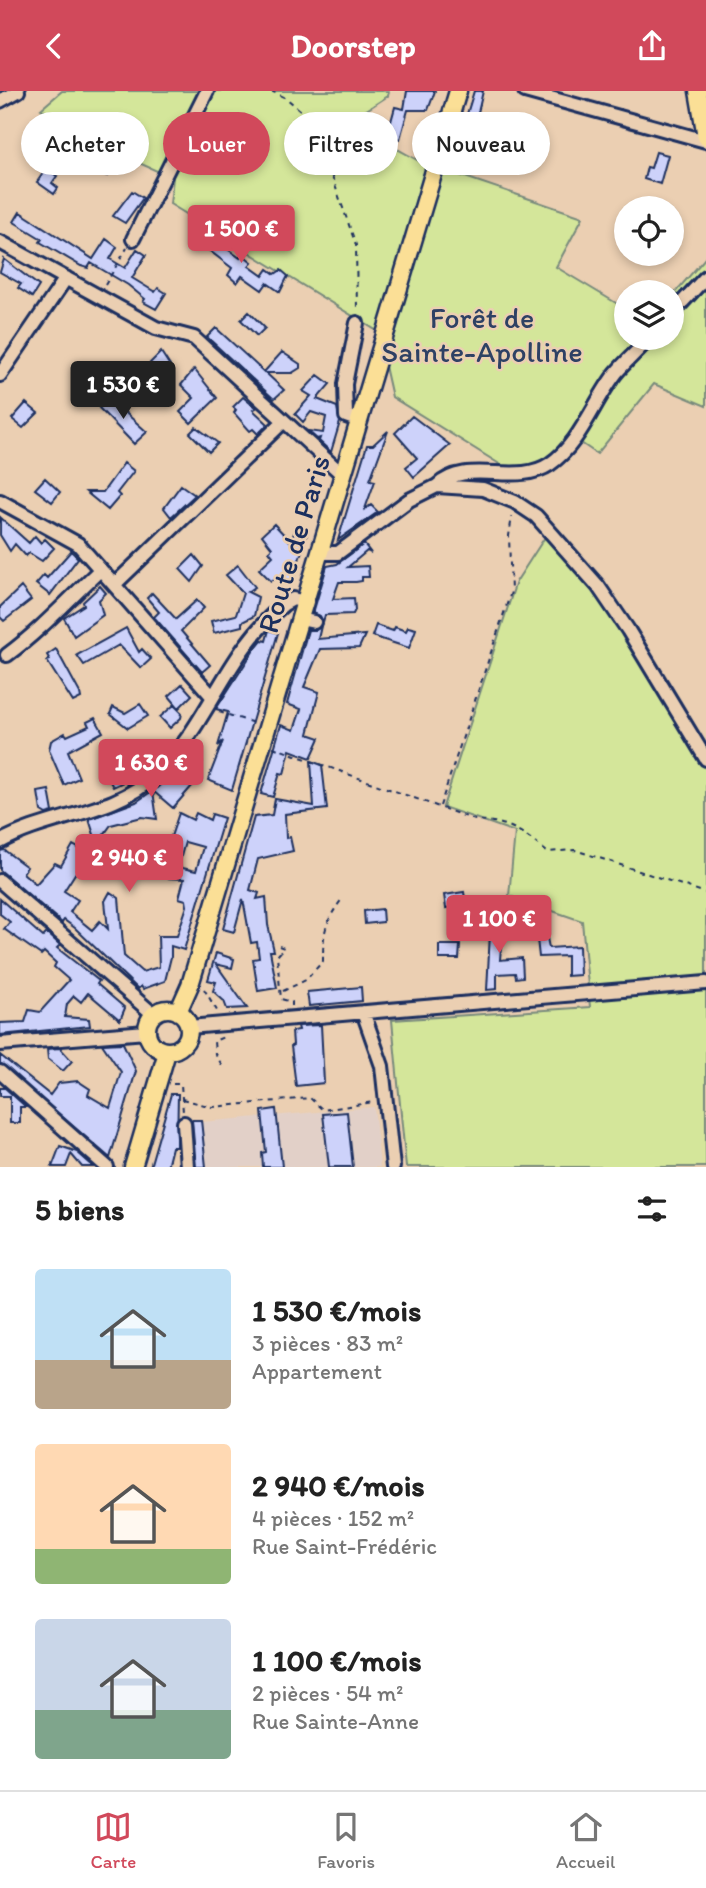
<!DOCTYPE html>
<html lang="fr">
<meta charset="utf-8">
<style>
:root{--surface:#fff;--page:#f6f6f6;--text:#222;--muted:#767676;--line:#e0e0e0;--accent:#d1495b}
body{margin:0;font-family:Itim,sans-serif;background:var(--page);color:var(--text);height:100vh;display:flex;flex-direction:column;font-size:26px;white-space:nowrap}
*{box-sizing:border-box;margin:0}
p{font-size:23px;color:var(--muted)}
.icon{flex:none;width:38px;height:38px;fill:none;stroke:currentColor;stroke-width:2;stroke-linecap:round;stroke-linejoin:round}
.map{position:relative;height:1076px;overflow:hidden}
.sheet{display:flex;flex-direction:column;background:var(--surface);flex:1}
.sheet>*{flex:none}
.guide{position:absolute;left:21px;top:21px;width:665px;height:63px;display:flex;gap:14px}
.controls{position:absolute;left:614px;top:105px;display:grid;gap:14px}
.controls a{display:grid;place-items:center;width:70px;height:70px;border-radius:50%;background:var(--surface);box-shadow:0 4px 10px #0003;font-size:35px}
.price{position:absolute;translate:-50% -60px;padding:0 16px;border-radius:7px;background:var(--accent);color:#fff;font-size:23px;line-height:46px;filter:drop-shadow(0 2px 4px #0008)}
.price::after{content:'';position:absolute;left:50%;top:42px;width:21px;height:16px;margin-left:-10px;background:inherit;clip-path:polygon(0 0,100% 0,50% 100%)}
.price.selected{background:#222;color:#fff}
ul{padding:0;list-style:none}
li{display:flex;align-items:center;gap:21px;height:175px;padding:0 35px}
li span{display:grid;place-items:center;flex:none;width:196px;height:140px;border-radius:7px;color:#555}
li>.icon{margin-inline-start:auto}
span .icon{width:84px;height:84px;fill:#fffc;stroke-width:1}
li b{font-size:30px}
h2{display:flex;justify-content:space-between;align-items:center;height:84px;padding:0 35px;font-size:30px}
.chip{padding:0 24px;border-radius:32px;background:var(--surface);box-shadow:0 4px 10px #0003;font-size:24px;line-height:63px}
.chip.selected{background:var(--accent);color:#fff}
header{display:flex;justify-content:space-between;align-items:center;height:91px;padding:0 35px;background:var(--accent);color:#fff;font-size:32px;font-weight:700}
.tab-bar{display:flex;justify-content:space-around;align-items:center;height:98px;border-top:2px solid var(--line);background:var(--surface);font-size:19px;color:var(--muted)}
.tab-bar a{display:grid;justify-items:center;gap:4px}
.tab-bar .selected{color:var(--accent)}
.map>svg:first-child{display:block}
.built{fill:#e2d0c8}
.green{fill:#d4e69a;stroke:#788a7c;stroke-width:2}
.building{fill:#cdd2fa;stroke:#1b2f5e;stroke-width:2;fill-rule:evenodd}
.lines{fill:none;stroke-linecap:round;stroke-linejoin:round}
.minor-casing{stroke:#1b2f5e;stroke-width:18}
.major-casing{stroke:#1b2f5e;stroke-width:21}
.path{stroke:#1b2f5e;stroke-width:2;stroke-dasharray:5 5;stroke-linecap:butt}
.minor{stroke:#ebcfb2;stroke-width:12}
.major{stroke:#fbdf96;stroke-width:16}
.labels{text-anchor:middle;stroke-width:5;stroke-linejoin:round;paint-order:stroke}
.park-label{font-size:30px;fill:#2e4164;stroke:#ebcfb2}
.street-label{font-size:30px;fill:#1b2f5e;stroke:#ebcfb2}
</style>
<header><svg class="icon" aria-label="back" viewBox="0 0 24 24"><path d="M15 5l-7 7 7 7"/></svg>Doorstep<svg class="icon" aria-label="share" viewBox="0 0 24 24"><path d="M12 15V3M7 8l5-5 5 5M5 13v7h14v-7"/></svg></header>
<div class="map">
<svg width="706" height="1076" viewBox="0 0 706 1076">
<rect width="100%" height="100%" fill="#ebcfb2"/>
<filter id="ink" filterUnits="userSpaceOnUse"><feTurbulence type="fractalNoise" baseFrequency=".0143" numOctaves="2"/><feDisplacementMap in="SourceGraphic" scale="14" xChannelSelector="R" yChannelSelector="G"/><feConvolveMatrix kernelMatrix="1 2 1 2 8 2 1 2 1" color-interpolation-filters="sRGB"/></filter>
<g filter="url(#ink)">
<path class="built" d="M374,1016l6,60h-187l-3,-44z"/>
<path class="green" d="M62,0h327l-1,5 -26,17 -6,13 65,36 162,55 -27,50 70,42v29h46v-42l34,-39v149l-52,-22 -57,70 -19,-13 -39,27 -25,5 -122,-76 -15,-66 -207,-127 3,-26 -81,-36 -51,-33z
M545,446l53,55 108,177v398h-300l-14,-147 198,-13 -8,-86 -73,-25 6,-64 -72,-25 73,-225z"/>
<path class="building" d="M407,0h28l-7,19h-20l-8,29 -13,-3 8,-29 9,2z
M474,0h9l-9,39 -11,-3z
M656,61l12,3 -8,29 -16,-5 3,-12 4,1z
M96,65l17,8 -6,12 -17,-7z
M46,78l11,7 -5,7 6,5 -4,6 -17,-12z
M132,100l11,7 -18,25 -12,-7z
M20,121l73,47 13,-20 11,8 -7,12 15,9 12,-19 9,6 -14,23 23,14 3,-4 8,5 -10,16 -13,-7 2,-3 -17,-14 -37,-22 -3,5 -7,-2 -41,-24 2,-3 -28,-17z
M200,138l40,29 2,-4 10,8 -3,4 14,10 5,-7 7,5 6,-4 7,6 -8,16 -13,-9 -5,7 -20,-14 -5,7 -9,-8 4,-7 -39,-30z
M4,168l35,27 -7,11 -14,-9 3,-4 -21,-12z
M249,221l16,16 -8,8 -16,-16z
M216,237l48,44 18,-20 18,12v4l-8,5h-26l18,17 -10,9 -67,-62z
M161,261l11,17 -10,10 -12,-16z
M194,278l23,29 -26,25 -11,-11 14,-14 -13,-13z
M318,284l12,9 -13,15 20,8 3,15 -9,30 -12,-11 1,-3 -3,1 -9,-8 15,2 3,-16 -15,-5 -8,10 -8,-8 16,-18 -8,-5z
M243,306l13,11 -3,2 15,14 -10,10 -5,-5 -3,2 -16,-18 2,-3 -3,-3z
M109,307l38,34 -13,12 -35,-36z
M26,312l12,10 -15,15 -11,-9z
M412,325l38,29 -36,32 -8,-10 11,-9 -22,-25z
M196,336l22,16 -9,9 -19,-19z
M388,340l-18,49 5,1 -10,28 6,-4 7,7 -40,28 29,-95h6z
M124,372l10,8 -17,22 3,3 -12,14 -22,-18h17z
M45,387l15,14 -8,10 -17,-13z
M181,394l14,10 -24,22 -7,-9z
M0,426l29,26 6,-7 6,7 4,-4 9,9 -12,13 -13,-8 -3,3 -11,-12 -5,7 -10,-16z
M274,433l17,18 4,-12 12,4 -15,49 -16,-5 -5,3 -12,-12 14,-13 -4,-5 3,-3 -10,-13z
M364,453l7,9 -4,-2 -19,16 20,-1 1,11h-7v4l-6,1h-17l-6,17 21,-1 1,12 -2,4 -28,1 -2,7 -3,-6 -7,-3 14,-47 10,-2z
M71,460l7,7 -28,37 -14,-11 8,-9 3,3z
M194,464l9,11 -11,16 -12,-13z
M238,474l17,22 -7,5 10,5 -4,19 -12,6v4l-28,7 -3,-12 25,-6 7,-22 -17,-18z
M100,495l6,7 -7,7 4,15 -29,21 -10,-18 20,-13 -1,-3z
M21,496l10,13 -27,21 -4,-4v-10z
M152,502l24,26 21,-19 7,8 -23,23 29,34 -8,7 -48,-55 5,-5 -12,-14z
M376,534l17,6 2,-4 11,4 2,-4 8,2 -7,19 -37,-12z
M321,535l-3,13 47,-4 -6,13 -39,1 -16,38 15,5 -11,42 12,4 -9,20 -21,-8 -6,24 -4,-1 -7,24 -12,-3 20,-69 13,5 7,-21 -14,-5 21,-74h8z
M126,537l13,24 3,-3 9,10 -10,9 -22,-23 -35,20 -7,-10z
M269,539l9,3 -46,157 -24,-10 15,-39 -5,5 10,-34 -12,-3 38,-59 8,-10 4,1z
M56,558l24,44 1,5 -8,4 -26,-41 3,-1 -3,-5z
M182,593l10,11 -13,13 -10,-12z
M140,613l8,12 -20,12 -18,-14 3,-7 12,6z
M174,614l8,8 -1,5 -11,10 -10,-11z
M95,627l8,14 -35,19 11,27 -15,7 -15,-35 2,-9 14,-8 2,3 22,-10 -2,-4z
M188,665l14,6 -10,10 7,6 -26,30 -20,-17 4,28 -15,-2 -31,8 -14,19 -8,-25 47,-17 22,-15z
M130,668l4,9 10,-6 4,8 -21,15 -2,-4 -12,6 -5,-9 12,-6 -3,-6z
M311,670l11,4 5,44 -42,5 1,24 4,-1 3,14 -35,8 -8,31 9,3 -2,6 9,-2 2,28 6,26h-4l7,37 -19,3 -5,-32 6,-1 -2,-16 -6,1 -8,-44 -9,33 -11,-3 31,-112 18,-2 3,-16 39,7z
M49,699l4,22 -7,2 -5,-3 -3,-19z
M179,722l14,7 3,-7 14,7 2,-6 12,4 -40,132 -13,-4v11l-6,24 -22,8 -2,-3 -3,3 -63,-61 -11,-8 -2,3 -62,-53v-19l4,-1 23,17 -4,6 13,11 19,-21 6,3 12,-21 13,7 -1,10 7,3 -5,9 -9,-5 -14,22 14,9 -8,12 22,18 8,-9 8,8 -3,-28 5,-9 9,6 5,58 18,16 17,-5 -1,-31h19l10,-30 -1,-6 -7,-2 5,-19 -15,-1 3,-12 -10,-3zM185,751l18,5 -7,24 -18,-4z
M464,801l2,13 -20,3 -2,-13z
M0,808l43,38 4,-4 13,12 -3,3 42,33 -2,3 28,24 -5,12 -32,-27 -7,9 -7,-6 -7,8 -2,13 24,2 1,7 -90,9v-12l25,-1 4,-12 11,2 29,-32 -15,-13 2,-4 -12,-11 -3,3 -37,-26 6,-7 -10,-8z
M382,818l1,13 -18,2 -1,-13z
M486,827l17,2 -3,40 22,-2 1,19 -7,1 -1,-5 -18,1v15l-10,1 3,-57 -5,-1z
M547,847l2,10 30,-2 1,29 -13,1v-20l-28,1 -2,-18z
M439,854h21l-1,14h-20z
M216,862l18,6 -2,9 -16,-4 31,44 -20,1 -3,-8 -11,-10 3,-9 -8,-2z
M361,896l1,14 -53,5 -2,-14z
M321,934l3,58 -28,3 -5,-40 2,-1 -1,-14 7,-1 -1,-4z
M123,952l13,28 -26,87 -110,-95v-8l50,40 9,-12 19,-2 12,8 -2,6 22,13 11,-36 -19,-28z
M60,957l12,13 -9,10 -15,-12 -1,-10z
M0,997h5l21,19h-6v16h-10v-27h-10z
M171,1003h7l-1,53h-5l-5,20h-17z
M276,1018l6,58h-19l-1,-14 4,-1 -4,-41z
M347,1021l6,55h-24l-6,-53z
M192,1029h9l5,47h-10z
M60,1055l17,6 17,15h-12l-11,-13 -5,13h-14z"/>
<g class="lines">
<g class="minor-casing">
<path id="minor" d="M525,0l181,50
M0,10l18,-10
M133,148l74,-148
M0,151l156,86 38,10 150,138
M672,222l34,-36
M357,232l-12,61 1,32 14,5
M0,284l66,-97
M437,395c30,-29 79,1 113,-22 30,-20 44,-63 66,-91 10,-12 23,-23 33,-35
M0,410l78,43 133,151
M321,462h17l71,-53 28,-14 46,3 32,13 21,14 62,70 30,44 78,129
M114,494l170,-164
M300,528l14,3
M7,564c34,-25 62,-56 93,-85
M0,751c50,-28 113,-27 156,-67 53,-50 69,-122 128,-171l9,-5 12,3
M0,790l153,133
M363,921l19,54 11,101
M189,936l517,-44
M0,953l146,-12
M0,981l107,95
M184,1032l3,44"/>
</g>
<g class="major-casing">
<path id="major" d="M698,0l8,46
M147 939a21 21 0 1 1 42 0a21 21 0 1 1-42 0Z
M178,921l12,-27 268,-894
M133,1076l34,-115"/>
</g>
<path class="path" d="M271,0l15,7 26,22 44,125 1,65
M105,194l22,-37
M219,621l35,11
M273,656l202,73c35,2 45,10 72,32l28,-2 131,43
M440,715l71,-214 -2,-56 3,-20
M279,855l5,2 -7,8 4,43 11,3v4
M204,898l15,25
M283,900l23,-11 17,-19c0,-29 2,-39 19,-62
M222,974l-7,-11 -1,-13 10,-4
M173,993h8l2,28
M182,1008l30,8 98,-9 13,12 51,-8"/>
<use href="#minor" class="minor"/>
<use href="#major" class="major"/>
</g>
</g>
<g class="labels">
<g class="park-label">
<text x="482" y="237">Forêt de<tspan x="482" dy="34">Sainte-Apolline</tspan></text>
</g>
<g class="street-label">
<text transform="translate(294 453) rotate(-73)" y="10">Route de Paris</text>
</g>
</g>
</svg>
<div class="controls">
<a><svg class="icon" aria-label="locate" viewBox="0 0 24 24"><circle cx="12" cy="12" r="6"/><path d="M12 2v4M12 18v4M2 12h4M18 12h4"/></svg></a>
<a><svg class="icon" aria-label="layers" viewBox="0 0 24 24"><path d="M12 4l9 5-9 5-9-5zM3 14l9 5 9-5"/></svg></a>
</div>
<b class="price" style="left:241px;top:174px">1 500 €</b>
<b class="price selected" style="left:123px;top:330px">1 530 €</b>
<b class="price" style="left:151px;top:708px">1 630 €</b>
<b class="price" style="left:129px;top:803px">2 940 €</b>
<b class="price" style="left:499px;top:864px">1 100 €</b>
<div class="guide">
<a class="chip">Acheter</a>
<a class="chip selected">Louer</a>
<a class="chip">Filtres</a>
<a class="chip">Nouveau</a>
</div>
</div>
<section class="sheet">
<h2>5 biens<svg class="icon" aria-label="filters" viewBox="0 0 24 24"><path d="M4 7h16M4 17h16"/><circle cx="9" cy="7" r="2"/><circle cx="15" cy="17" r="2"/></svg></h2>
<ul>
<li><span style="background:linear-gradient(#bfe0f5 65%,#b9a48a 0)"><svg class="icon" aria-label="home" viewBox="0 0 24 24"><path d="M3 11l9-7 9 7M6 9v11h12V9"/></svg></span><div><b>1 530 €/mois</b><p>3 pièces · 83 m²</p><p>Appartement</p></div></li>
<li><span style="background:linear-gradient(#ffd9b3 75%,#8fb573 0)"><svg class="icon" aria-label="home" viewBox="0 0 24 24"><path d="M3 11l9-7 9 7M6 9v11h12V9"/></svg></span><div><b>2 940 €/mois</b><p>4 pièces · 152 m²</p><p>Rue Saint-Frédéric</p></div></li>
<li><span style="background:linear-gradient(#c9d6e8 65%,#7fa58c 0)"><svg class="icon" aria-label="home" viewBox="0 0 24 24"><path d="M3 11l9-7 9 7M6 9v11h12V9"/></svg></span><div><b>1 100 €/mois</b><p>2 pièces · 54 m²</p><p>Rue Sainte-Anne</p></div></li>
</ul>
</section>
<nav class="tab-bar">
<a class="selected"><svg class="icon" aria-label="map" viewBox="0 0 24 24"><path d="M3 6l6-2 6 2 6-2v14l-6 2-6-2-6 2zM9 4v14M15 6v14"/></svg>Carte</a>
<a><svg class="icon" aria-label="saved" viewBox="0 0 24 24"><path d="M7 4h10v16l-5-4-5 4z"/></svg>Favoris</a>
<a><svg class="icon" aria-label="home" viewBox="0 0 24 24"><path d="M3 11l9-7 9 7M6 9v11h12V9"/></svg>Accueil</a>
</nav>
